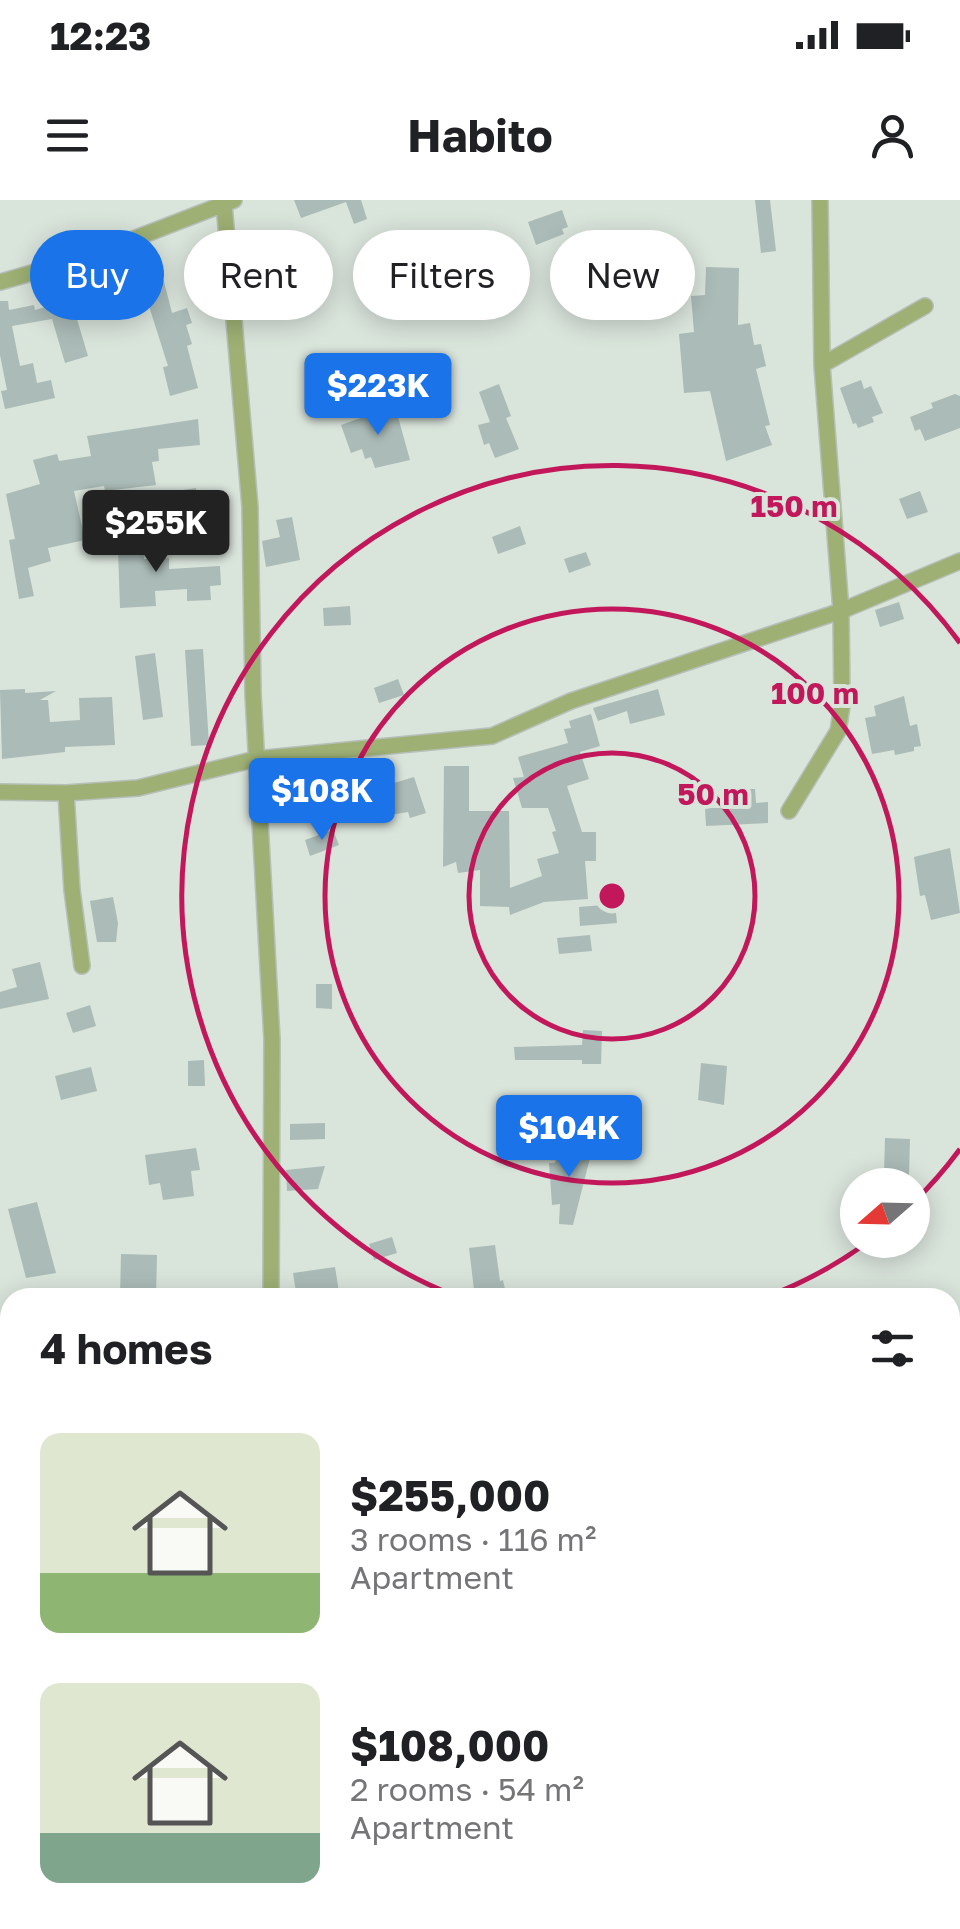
<!DOCTYPE html>
<meta charset="utf-8">
<style>
:root{--surface:#fff;--page:#f6f6f6;--text:#202124;--muted:#757577;--accent:#1a73e8}
body{margin:0;font-family:"Golos Text",sans-serif;background:var(--page);color:var(--text);height:100vh;display:flex;flex-direction:column;font-size:38px;white-space:nowrap}
*{box-sizing:border-box;margin:0}
p{font-size:32px;color:var(--muted)}
.icon{flex:none;width:55px;height:55px;fill:none;stroke:currentColor;stroke-width:2;stroke-linecap:round;stroke-linejoin:round}
.map{position:relative;flex:1;overflow:hidden}
.panel{position:absolute;left:0px;top:1088px;width:960px;height:642px;display:flex;flex-direction:column;background:var(--surface);border-radius:30px 30px 0 0;box-shadow:0 5px 25px #0003}
.panel>*{flex:none}
.banner{position:absolute;left:30px;top:30px;width:900px;height:90px;display:flex;gap:20px}
.needle{width:65px;rotate:250deg}
.controls{position:absolute;left:840px;top:968px;display:grid;gap:20px}
.controls a{display:grid;place-items:center;width:90px;height:90px;border-radius:50%;background:var(--surface);box-shadow:0 5px 25px #0003;font-size:50px}
.price{position:absolute;translate:-50% -85px;padding:0 22px;border-radius:10px;background:var(--accent);color:#fff;font-size:32px;line-height:65px;filter:drop-shadow(0 2px 5px #0008)}
.price::after{content:'';position:absolute;left:50%;top:60px;width:30px;height:22px;margin-left:-15px;background:inherit;clip-path:polygon(0 0,100% 0,50% 100%)}
.price.on{background:#222;color:#fff}
ul{padding:0;list-style:none}
li{display:flex;align-items:center;gap:30px;height:250px;padding:0 40px}
li span{display:grid;place-items:center;flex:none;width:280px;height:200px;border-radius:20px;color:#555}
li>.icon{margin-inline-start:auto}
span .icon{width:120px;height:120px;fill:#fffc;stroke-width:1}
li b{font-size:42px}
h2{display:flex;justify-content:space-between;align-items:center;height:120px;padding:0 40px;font-size:42px}
.tag{padding:0 35px;border-radius:45px;background:var(--surface);box-shadow:0 5px 25px #0003;font-size:35px;line-height:90px}
.tag.on{background:var(--accent);color:#fff}
.status{display:flex;justify-content:space-between;align-items:center;height:70px;padding:0 50px;background:var(--surface);direction:ltr}
.status svg{height:28px;fill:currentColor}
header{display:flex;justify-content:space-between;align-items:center;height:130px;padding:0 40px;background:var(--surface);font-size:45px;font-weight:700}
.map>svg:first-child{display:block}
.building{fill:#abbbb7}
.lines{fill:none;stroke-linecap:round;stroke-linejoin:round}
.minor-casing{stroke:#b6bfb8;stroke-width:18}
.tertiary-casing{stroke:#b6bfb8;stroke-width:22}
.minor{stroke:#9eb074;stroke-width:15}
.tertiary{stroke:#9eb074;stroke-width:20}
.ring{fill:none;stroke:#c2185b;stroke-width:5}
.centre{fill:#c2185b;stroke:#d9e4db;stroke-width:5}
.ring-label{font-size:30px;text-anchor:middle;font-weight:bold;fill:#c2185b;stroke:#d9e4db;stroke-width:8;stroke-linejoin:round;paint-order:stroke}
</style>
<div class="status"><b>12:23</b><svg viewBox="0 0 49 12"><path d="M0 12V9h3v3zM5 12V6h3v6zM10 12V3h3v9zM15 12V0h3v12zM26 1h20v11H26zM47 4h2v5h-2z"/></svg></div>
<header><svg class="icon" aria-label="menu" viewBox="0 0 24 24"><path d="M4 6h16M4 12h16M4 18h16"/></svg>Habito<svg class="icon" aria-label="person" viewBox="0 0 24 24"><circle cx="12" cy="8" r="4"/><path d="M4 21q1-7 8-7t8 7"/></svg></header>
<div class="map">
<svg width="960" height="1729" viewBox="0 0 960 1729">
<rect width="100%" height="100%" fill="#d9e4db"/>
<path class="building" d="M294,0h67l6,19 -13,5 -8,-22 -45,16z
M755,0h15l6,51 -15,2z
M562,10l6,17 -6,2 2,5 -28,11 -8,-23z
M706,67l33,1 -1,57 12,-2 4,22 7,-1 5,22 -10,3 14,56 -5,1 7,19 -46,16 -16,-70 -26,2 -5,-59 15,-2 -3,-36 14,-1z
M161,70l11,43 15,-5 5,15 -6,2 6,19 -5,2 11,42 -28,8 -7,-29 5,-1 -20,-63 -4,-9 -9,2 -4,-19z
M71,99l17,57 -23,7 -13,-44 -40,7 8,40 13,-3 4,20 14,-3 4,18 -50,11 -4,-18 6,-1 -7,-35v-54h8l1,9 25,-5 1,5z
M861,180l3,9 7,-3 12,27 -11,4 2,5 -16,6 -2,-5 -3,1 -13,-36z
M499,184l12,32 -5,2 13,31 -24,9 -6,-15 -5,2 -6,-20 12,-3 -11,-30z
M955,194l5,2v32l-35,13 -5,-12 -5,2 -5,-14 23,-9 -2,-5z
M395,206l15,54 -35,8 -4,-11 -6,2 -3,-10 -11,4 -10,-28z
M198,219l2,26 -42,4 1,12 -7,1 4,23 -51,6 -1,-5 -30,5 11,49 -37,8 3,13 -23,7 6,28 -15,3 -10,-59 6,-1 -9,-45 34,-10 -7,-24 24,-6 2,7 32,-5 -4,-20z
M196,288l3,26 -45,5 -5,-24z
M920,291l8,21 -21,7 -8,-20z
M292,317l8,43 -34,7 -4,-26 18,-4 -4,-17z
M520,326l6,18 -28,10 -6,-17z
M142,332l2,27 25,-1v11l51,-3 1,19 -11,1 1,14 -24,1v-12l-32,2 1,15 -36,2 -2,-57 -5,1 -3,-17z
M586,352l5,13 -22,8 -5,-14z
M899,402l5,17 -24,8 -5,-17z
M350,406l1,19 -27,1 -1,-18z
M203,449l6,96 -18,1 -6,-96z
M155,453l8,64 -20,3 -8,-64z
M398,479l6,16 -25,8 -5,-15z
M25,489v4l31,-2 -16,9h8l2,22 30,-2 -1,-22 33,-1 3,48 -50,2v5l-63,7 -2,-69z
M658,489l7,26 -35,9 -3,-13 -29,10 -5,-13z
M904,496l6,30 7,-2 4,22 -7,1v4l-19,4 -1,-5 -22,4 -7,-36 11,-2 -2,-10z
M591,514l9,32 -20,6 9,27 -22,7 15,46h14v29h-11l3,38 -44,3 -34,13 -1,-8 -29,-1v-36l-22,3 -2,-11 -13,5 1,-101h25v45h40l1,77 32,-12 -5,-17 22,-6 -7,-21 4,-1 -8,-23h-26l-9,-30 11,-1 -6,-20 50,-14 -4,-14 7,-1 -2,-7z
M304,566l2,13 -18,3 2,11 -15,2 -4,-26z
M414,577l12,36 -16,5 -2,-6 -18,3 -6,-29z
M732,589h23l1,14 12,-1v21l-62,3 -1,-18h27z
M333,630l6,15 -29,11 -5,-16z
M950,648l10,65 -29,7 -6,-25 -5,1 -6,-39z
M113,697l5,26 -2,19h-19l-7,-41z
M615,704l2,19 -37,3 -1,-19z
M590,735l2,16 -33,3 -2,-16z
M40,762l9,37 -49,10v-17l17,-5 -5,-18z
M316,784h16v25l-16,-1z
M90,805l6,21 -23,7 -7,-20z
M583,830l19,1 -1,33h-19v-4h-67l-1,-13 68,-2z
M204,860l1,26h-17v-25z
M701,863l26,3 -3,39 -26,-5z
M91,867l6,24 -36,9 -6,-24z
M325,923v16l-35,1v-16z
M885,938l25,1 -1,37 -25,-1z
M560,943l32,7 -19,75 -14,-1 1,-20 -8,1 -3,-42h6z
M196,948l4,22 -9,1 3,25 -31,4 -3,-17 -11,2 -4,-30z
M325,966l-7,23 -31,2 -1,-21z
M37,1002l19,71 -30,5 -18,-69z
M392,1037l5,16 -23,7 -5,-16z
M495,1045l5,36 3,-1 4,18h-32l-6,-50z
M121,1054l36,1 -1,43h-36z
M335,1067l4,25 -20,6h-22l-4,-25z"/>
<g class="lines">
<g class="minor-casing">
<path id="minor" d="M224,4l26,303 3,187 19,346 -1,258
M0,82l87,-25 147,-57
M822,165l103,-59
M0,592l66,1 72,-5 118,-29 236,-23 79,-35 270,-90 119,-50
M66,593l6,97 10,76
M789,611l49,-80 4,-25 -1,-95 -19,-246 -2,-165
M284,1720l1,9
M635,1720l1,9"/>
</g>
<g class="tertiary-casing">
<path id="tertiary" d="M950,1533l10,-1
M0,1676l10,-2"/>
</g>
<use href="#minor" class="minor"/>
<use href="#tertiary" class="tertiary"/>
</g>
<g class="ring">
<circle cx="612" cy="696" r="143"/>
<circle cx="612" cy="696" r="287"/>
<path d="M960 949A430 430 0 0 1 913 1003M868 1042A430 430 0 0 1 766 1097M458 1097A430 430 0 1 1 960 443"/>
</g>
<circle cx="612" cy="696" r="15" class="centre"/>
<g class="ring-label">
<text x="794" y="317">150 m</text>
<text x="815" y="504">100 m</text>
<text x="713" y="605">50 m</text>
</g>
</svg>
<div class="controls">
<a><svg class="needle" viewBox="-14 -14 28 28"><path d="M0-13l5 13h-10z" fill="#e53935"/><path d="M0 13l5-13h-10z" fill="#757577"/></svg></a>
</div>
<b class="price" style="left:378px;top:238px">$223K</b>
<b class="price on" style="left:156px;top:375px">$255K</b>
<b class="price" style="left:322px;top:643px">$108K</b>
<b class="price" style="left:569px;top:980px">$104K</b>
<div class="banner">
<a class="tag on">Buy</a>
<a class="tag">Rent</a>
<a class="tag">Filters</a>
<a class="tag">New</a>
</div>
<section class="panel">
<h2>4 homes<svg class="icon" aria-label="filters" viewBox="0 0 24 24"><path d="M4 7h16M4 17h16"/><circle cx="9" cy="7" r="2"/><circle cx="15" cy="17" r="2"/></svg></h2>
<ul>
<li><span style="background:linear-gradient(#dfe7d0 70%,#8fb573 0)"><svg class="icon" aria-label="home" viewBox="0 0 24 24"><path d="M3 11l9-7 9 7M6 9v11h12V9"/></svg></span><div><b>$255,000</b><p>3 rooms · 116 m²</p><p>Apartment</p></div></li>
<li><span style="background:linear-gradient(#dfe7d0 75%,#7fa58c 0)"><svg class="icon" aria-label="home" viewBox="0 0 24 24"><path d="M3 11l9-7 9 7M6 9v11h12V9"/></svg></span><div><b>$108,000</b><p>2 rooms · 54 m²</p><p>Apartment</p></div></li>
</ul>
</section>
</div>
